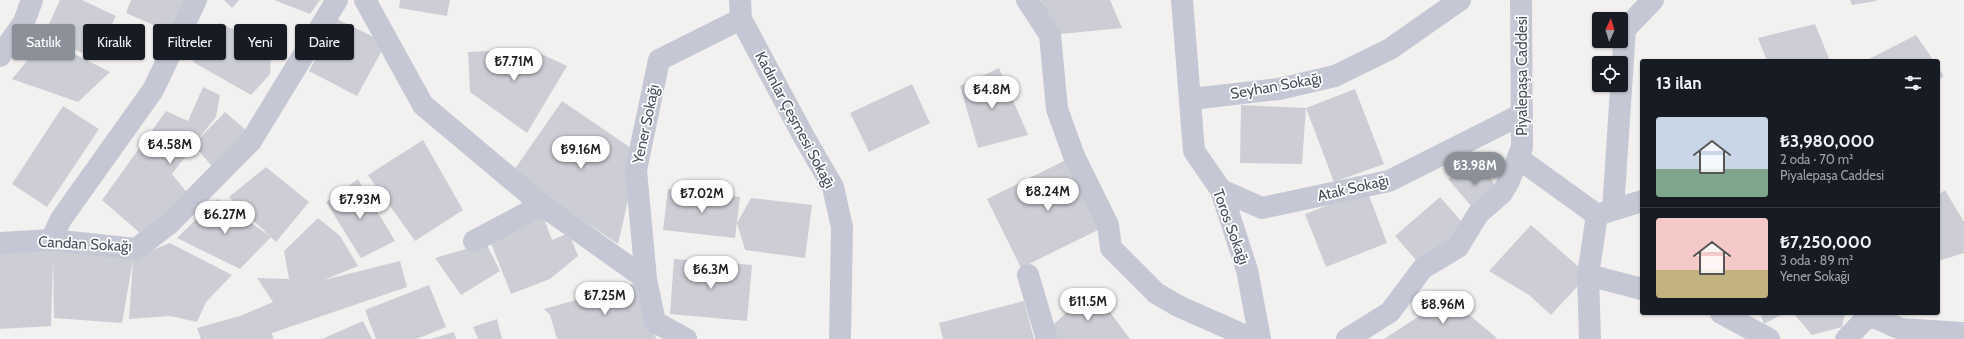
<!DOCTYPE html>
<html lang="tr">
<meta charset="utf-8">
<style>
:root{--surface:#171b24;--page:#20242c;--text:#f1f3f6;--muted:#9ea1a6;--line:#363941;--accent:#8c9099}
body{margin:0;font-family:Cabin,sans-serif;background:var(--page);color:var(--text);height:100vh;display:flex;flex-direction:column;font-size:15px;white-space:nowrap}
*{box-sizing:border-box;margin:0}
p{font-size:13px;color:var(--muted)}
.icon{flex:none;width:22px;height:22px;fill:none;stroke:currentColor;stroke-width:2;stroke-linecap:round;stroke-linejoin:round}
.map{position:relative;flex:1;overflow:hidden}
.panel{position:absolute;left:1640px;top:59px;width:300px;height:256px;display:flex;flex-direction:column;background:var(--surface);border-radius:4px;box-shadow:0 1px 3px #0004}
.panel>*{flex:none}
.top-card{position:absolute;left:12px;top:24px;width:380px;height:36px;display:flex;gap:8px}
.needle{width:26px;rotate:4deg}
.buttons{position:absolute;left:1592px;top:12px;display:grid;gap:8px}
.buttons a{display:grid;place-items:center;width:36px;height:36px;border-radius:4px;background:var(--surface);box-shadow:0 1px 3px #0004;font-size:20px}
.price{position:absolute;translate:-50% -34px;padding:0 9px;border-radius:14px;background:#fff;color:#222;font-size:13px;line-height:26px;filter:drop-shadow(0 1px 2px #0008)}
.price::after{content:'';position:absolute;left:50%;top:24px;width:12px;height:9px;margin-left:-6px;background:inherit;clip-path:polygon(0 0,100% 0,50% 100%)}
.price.active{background:var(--accent);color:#fff}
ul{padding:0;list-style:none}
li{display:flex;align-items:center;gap:12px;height:100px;padding:0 16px}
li+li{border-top:1px solid var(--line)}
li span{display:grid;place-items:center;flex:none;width:112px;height:80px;border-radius:4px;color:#555}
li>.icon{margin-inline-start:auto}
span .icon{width:48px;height:48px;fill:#fffc;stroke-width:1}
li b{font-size:17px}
h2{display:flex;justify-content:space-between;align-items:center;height:48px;padding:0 16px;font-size:17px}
.pill{padding:0 14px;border-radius:4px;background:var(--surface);box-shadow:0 1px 3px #0004;font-size:14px;line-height:36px}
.pill.active{background:var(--accent);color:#fff}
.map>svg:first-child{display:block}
.building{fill:#cdced5}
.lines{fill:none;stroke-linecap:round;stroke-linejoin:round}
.minor{stroke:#c5c8d4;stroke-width:22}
.labels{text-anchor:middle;stroke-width:3.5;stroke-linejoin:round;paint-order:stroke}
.street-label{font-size:15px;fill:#494e5d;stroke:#fff}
</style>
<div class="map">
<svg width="1964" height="339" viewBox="0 0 1964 339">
<rect width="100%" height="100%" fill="#f2f1f0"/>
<path class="building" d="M60,0h22l34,16 -21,43 -51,-24z
M131,0h61l-16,35 -50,-22z
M224,0h15l-7,8z
M274,0h46l-10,14z
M400,0h50l-3,16 -48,-8z
M1041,0h69l12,28 -72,7z
M1850,0h26v1l-24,4z
M337,19l49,24 -29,53 -48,-25z
M219,23l35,15 18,3 -2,33 -19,21 -58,-33z
M1815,24l15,37h-63l-9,-23z
M1916,35l18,26h-69z
M45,39l65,33 -32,30 -66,-23z
M531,49l36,17 -40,67 -57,-41 -2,-40z
M1938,67l6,9 -6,4z
M999,68l29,67 -50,13 -18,-62z
M912,84l18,39 -61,29 -19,-39z
M203,87l17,8 -4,22 -21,26 30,-31 22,19 -33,38 -20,-24 -22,29 21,26 -45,40 -46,-40 64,-89 22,10z
M1355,89l29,75 -50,18 -28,-74 -4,56 -62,-1 1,-58 65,3z
M562,101l69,47v39l-13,57 -106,-71z
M63,106l36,23 -52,78 -35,-23z
M423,140l40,70 -48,31 -47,-66z
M1074,156l34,69 -87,43 -34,-69z
M1473,158l29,35 -24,21 -30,-35z
M266,167l43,35 -33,40 -47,-45z
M358,179l37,62 -34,17 -35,-56z
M668,189l72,8 -5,41 -72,-8z
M1367,190l20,53 -61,24 -21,-53z
M1945,190l19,32v31l-26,8v-66z
M1440,197l28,32 -45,39 -28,-32z
M751,198l61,7 -7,53 -60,-8 -8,-27z
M217,199l54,38 -31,32 -63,-31z
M543,216l9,24 17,-7 9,23 -28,23 -39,15 -22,-56z
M318,218l22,18 18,30 -34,14 76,-19 7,26 -135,46 1,6h-72l-4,-11 43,-12 33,-14 -16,-24 32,1 -5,-28z
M1531,225l57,50 -37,40 -22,-20 -40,-24z
M170,243l62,32 -26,27 -9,20 -27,-6 -41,3 4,-59 -11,63 -68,-5 -1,-58 -2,66 -51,3v-80h54l79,9z
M486,243l14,28 -39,24 -26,-37z
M674,259l78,6 -5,56 -77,-7z
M640,282l16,57h-99l-7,-24 -6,-6z
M429,285l17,42 -29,12h-41l-11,-29z
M1092,288l38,51h-77l-4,-10z
M1448,297l50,42h-114z
M1024,301l10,38h-91l-4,-16z
M1760,313h25l-21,11z
M1793,313h52l-3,14 -30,8z
M497,319l5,20h-24l-5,-12z
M363,321l9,18h-50z
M454,332l2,7h-25z"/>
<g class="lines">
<path class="minor" d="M365,0l58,105 119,100 104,74 9,43 31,17
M740,0l1,19 63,118 29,50 9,40 -2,112
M1027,0l23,35 7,74 17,47 34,69 3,23 45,45 22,13 75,33
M1182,0l12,151 27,39 26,80 13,69
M0,56l24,-34 8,-22
M1191,99l88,-10 56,-13 55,-27 70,-49
M1518,158l79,57 -9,60 2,64
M1221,190l41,18 127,-27 133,-67
M1613,210l12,-181 28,-29
M1600,214l42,-13
M51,240l10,-21 92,-129 43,-90
M474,241l68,-36
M0,243l51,-3 85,9 33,-25 82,-83 86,-141
M1028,275l19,64
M1588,275l54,14
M646,279l-10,-109 23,-110 82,-41
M1721,313l48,26
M1867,313l2,2 32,14 63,4
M1347,339l43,-27 33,-44 35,-21 20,-33 24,-21 7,-12 13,-34 -1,-147
M1846,339l23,-24"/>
</g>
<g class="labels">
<g class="street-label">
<text transform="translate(1522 76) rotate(-90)" y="5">Piyalepaşa Caddesi</text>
<text transform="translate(1276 86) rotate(-10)" y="5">Seyhan Sokağı</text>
<text transform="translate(795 120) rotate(62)" y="5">Kadınlar Çeşmesi Sokağı</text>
<text transform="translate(646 124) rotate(-78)" y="5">Yener Sokağı</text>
<text transform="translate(1353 188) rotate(-13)" y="5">Atak Sokağı</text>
<text transform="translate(1231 227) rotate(70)" y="5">Toros Sokağı</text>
<text transform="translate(85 244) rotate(3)" y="5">Candan Sokağı</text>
</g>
</g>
</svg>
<div class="buttons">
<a><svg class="needle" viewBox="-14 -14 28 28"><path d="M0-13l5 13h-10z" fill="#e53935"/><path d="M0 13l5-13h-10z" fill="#9ea1a6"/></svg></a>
<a><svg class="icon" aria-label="locate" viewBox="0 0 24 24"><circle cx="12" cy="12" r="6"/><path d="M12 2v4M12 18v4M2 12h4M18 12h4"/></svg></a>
</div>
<b class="price" style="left:514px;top:82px">₺7.71M</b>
<b class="price" style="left:992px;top:110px">₺4.8M</b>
<b class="price" style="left:170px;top:165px">₺4.58M</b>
<b class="price" style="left:581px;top:170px">₺9.16M</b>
<b class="price active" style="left:1475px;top:186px">₺3.98M</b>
<b class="price" style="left:1048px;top:212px">₺8.24M</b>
<b class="price" style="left:702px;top:214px">₺7.02M</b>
<b class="price" style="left:360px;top:220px">₺7.93M</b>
<b class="price" style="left:225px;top:235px">₺6.27M</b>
<b class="price" style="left:711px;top:290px">₺6.3M</b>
<b class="price" style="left:605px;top:316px">₺7.25M</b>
<b class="price" style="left:1088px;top:322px">₺11.5M</b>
<b class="price" style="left:1443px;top:325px">₺8.96M</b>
<div class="top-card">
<a class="pill active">Satılık</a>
<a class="pill">Kiralık</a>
<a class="pill">Filtreler</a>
<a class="pill">Yeni</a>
<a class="pill">Daire</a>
</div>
<section class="panel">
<h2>13 ilan<svg class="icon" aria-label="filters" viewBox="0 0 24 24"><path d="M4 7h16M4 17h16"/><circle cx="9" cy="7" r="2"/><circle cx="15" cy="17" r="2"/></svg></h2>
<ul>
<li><span style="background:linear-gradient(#c9d6e8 65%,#7fa58c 0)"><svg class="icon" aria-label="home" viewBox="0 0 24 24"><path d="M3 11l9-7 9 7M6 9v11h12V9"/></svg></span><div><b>₺3,980,000</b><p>2 oda · 70 m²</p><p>Piyalepaşa Caddesi</p></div></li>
<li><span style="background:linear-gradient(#f6c9c9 65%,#c2b280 0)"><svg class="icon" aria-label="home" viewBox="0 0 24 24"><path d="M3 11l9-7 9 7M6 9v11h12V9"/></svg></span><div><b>₺7,250,000</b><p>3 oda · 89 m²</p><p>Yener Sokağı</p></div></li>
</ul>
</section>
</div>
